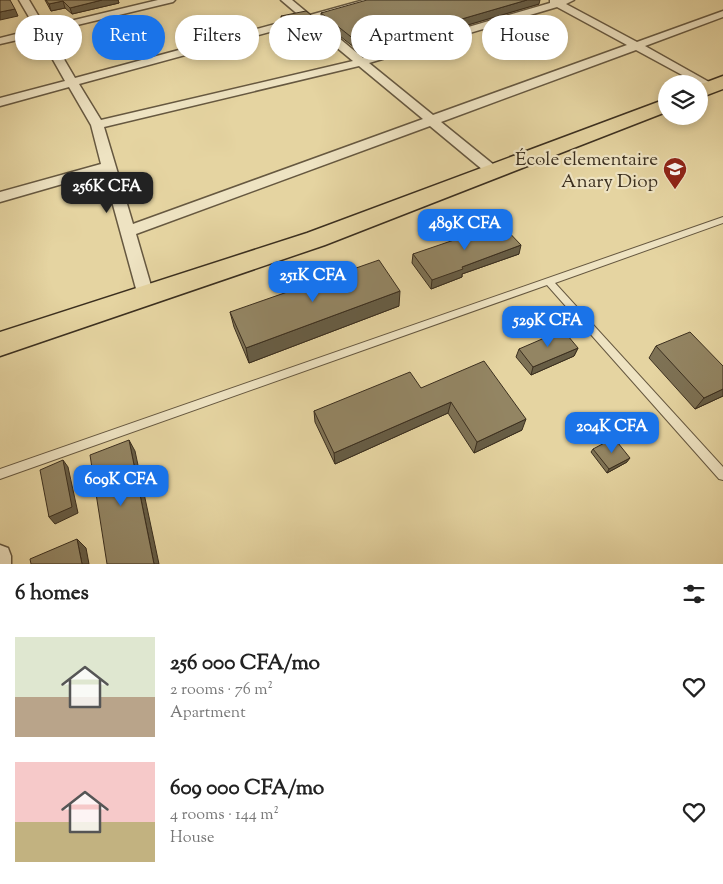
<!DOCTYPE html>
<meta charset="utf-8">
<style>
:root{--surface:#fff;--page:#f6f6f6;--text:#222;--muted:#767676;--accent:#1a73e8}
body{margin:0;font-family:"Sorts Mill Goudy",serif;background:var(--page);color:var(--text);height:100vh;display:flex;flex-direction:column;font-size:19px;white-space:nowrap}
*{box-sizing:border-box;margin:0}
p{font-size:16px;color:var(--muted)}
.icon{flex:none;width:28px;height:28px;fill:none;stroke:currentColor;stroke-width:2;stroke-linecap:round;stroke-linejoin:round}
.map{position:relative;height:564px;overflow:hidden}
.sheet{display:flex;flex-direction:column;background:var(--surface);flex:1}
.sheet>*{flex:none}
.banner{position:absolute;left:15px;top:15px;width:694px;height:45px;display:flex;gap:10px}
.controls{position:absolute;left:658px;top:75px;display:grid;gap:10px}
.controls a{display:grid;place-items:center;width:50px;height:50px;border-radius:50%;background:var(--surface);box-shadow:0 2px 8px #0003;font-size:25px}
.price{position:absolute;translate:-50% -42px;padding:0 11px;border-radius:10px;background:var(--accent);color:#fff;font-size:16px;line-height:32px;filter:drop-shadow(0 1px 2px #0008)}
.price::after{content:'';position:absolute;left:50%;top:30px;width:15px;height:11px;margin-left:-8px;background:inherit;clip-path:polygon(0 0,100% 0,50% 100%)}
.price.on{background:#222;color:#fff}
ul{padding:0;list-style:none}
li{display:flex;align-items:center;gap:15px;height:125px;padding:0 15px}
li span{display:grid;place-items:center;flex:none;width:140px;height:100px;border-radius:0px;color:#555}
li>.icon{margin-inline-start:auto}
span .icon{width:60px;height:60px;fill:#fffc;stroke-width:1}
li b{font-size:21px}
h2{display:flex;justify-content:space-between;align-items:center;height:60px;padding:0 15px;font-size:21px}
.chip{padding:0 18px;border-radius:22px;background:var(--surface);box-shadow:0 2px 8px #0003;font-size:18px;line-height:45px}
.chip.on{background:var(--accent);color:#fff}
.map>svg:first-child{display:block}
.lines{fill:none;stroke-linecap:round;stroke-linejoin:round}
.service-casing{stroke:#665840;stroke-width:2}
.minor-casing{stroke:#665840;stroke-width:3}
.primary-casing{stroke:#3b2f1f;stroke-width:3}
.service{fill:#eee3c2;fill-rule:evenodd}
.minor{fill:#eee3c2;fill-rule:evenodd}
.primary{fill:#e5d4a1;fill-rule:evenodd}
.wall{fill:#7e7255;stroke:#3b2f1f}
.shaded-wall{fill:#675d45;stroke:#3b2f1f}
.building{fill:#938563;stroke:#3b2f1f}
.labels{text-anchor:middle;stroke-width:4.5;stroke-linejoin:round;paint-order:stroke}
.poi-label{font-size:19px;fill:#3b2f1f;stroke:#eee3c2;text-anchor:end}
</style>
<div class="map">
<svg width="723" height="564" viewBox="0 0 723 564">
<rect width="100%" height="100%" fill="#e5d4a1"/>
<filter id="stains"><feTurbulence type="fractalNoise" baseFrequency=".004" numOctaves="4"/><feColorMatrix values="0 0 0 0 .2 0 0 0 0 .09 0 0 0 0 .02 0 0 0 .5 -.17"/></filter>
<radialGradient id="worn" r=".72"><stop offset=".6" stop-color="#630" stop-opacity="0"/><stop offset="1" stop-color="#630" stop-opacity=".3"/></radialGradient>
<g class="lines">
<g class="service-casing">
<path id="service" d="M723,217v6l-168,60 168,184v13l-4,-1 -172,-194 -547,194v-10z"/>
</g>
<g class="minor-casing">
<path id="minor" d="M19,0h10l16,27 113,-27h17l-2,2 -125,30 27,46 226,-61 -20,-17h11l18,15 54,-15h16l-2,2 -62,17 47,39 187,-55v-3h24l-8,4 71,38 86,-31v6l-78,29 73,41 -2,2h-8l-72,-39 -195,72 58,47 2,3 -2,3h-10l-59,-49 -294,108 18,62 -2,4 -6,2 -6,-2 -2,-4 -34,-124 -104,30v-10l101,-28 -10,-39 -22,-38 -69,19v-8l65,-17 -26,-46 -39,9v-6l36,-9zM557,7l70,38 -194,70 -64,-52zM306,22l47,39 -252,59 -22,-36zM359,66l64,53 -290,105 -29,-97z
M0,545l8,3 3,8v8h-11z"/>
</g>
<g class="primary-casing">
<path id="primary" d="M723,76v13l-24,9v-13z
M666,99v13l-341,133 -325,111v-24l307,-99z"/>
</g>
<use href="#service" class="service"/>
<use href="#minor" class="minor"/>
<use href="#primary" class="primary"/>
</g>
<path class="wall" d="M45,0h73l1,3 -47,11 -7,-6 -14,3z
M539,4l-170,50 -9,-2 -39,-31v-8z
M281,16l44,24 -25,7 -18,-16z
M413,254h106l-57,20v3l-31,12 -19,-26z
M399,306l-150,57 -15,-36 -4,-15z
M656,346l67,20v30l-28,13 -46,-51z
M578,348l-4,8 -43,19 -15,-18 3,-8z
M421,388l101,42 -48,23 -26,-40 -113,51 -20,-42 -1,-11z
M593,449l34,13 -20,11 -16,-21z"/>
<path class="shaded-wall" d="M102,0h16l1,3 -47,11 -2,-6z
M527,0h13l-1,4 -170,50v-8z
M63,1l2,7 -14,3 -2,-7z
M15,9l3,7 -18,4v-8z
M325,26v14l-25,7 -1,-14z
M521,245l-2,9 -57,20v3l-31,12 1,-9 30,-13z
M400,291l-1,15 -150,57 -3,-15z
M578,348l-4,8 -43,19 2,-8z
M723,389v7l-28,13 9,-11z
M451,402l-3,11 -113,51 -1,-11z
M526,419l-4,11 -48,23 3,-11z
M129,440l6,11 24,113h-5z
M630,458l-3,4 -20,11 2,-4z
M63,460l5,7 10,46 -23,11 -6,-7z
M77,539l9,9 3,16h-7z"/>
<path class="building" d="M0,0h10l5,9 -15,3z
M46,0h56l-32,8 -7,-7 -14,3z
M367,0h160l-158,46 -9,-2 -39,-31z
M306,11l19,15 -26,7 -18,-17z
M501,224l20,21 -59,22 1,2 -31,11 -19,-26z
M379,260l21,31 -154,57 -16,-36z
M563,330l15,18 -45,19 -14,-18z
M690,332l33,34v23l-19,9 -48,-52z
M484,361l42,58 -49,23 -26,-40 -117,51 -20,-42 96,-39 11,16z
M614,438l16,20 -21,11 -16,-20z
M129,440l25,124h-47l-17,-109z
M63,460l9,47 -23,10 -9,-47z
M77,539l5,25h-51l-1,-5z"/>
<defs>
<g id="school-pin" transform="scale(1.25)"><path d="M0 17L-7.5 6A9.5 9.5 0 1 1 7.5 6Z" fill="#8f2418" stroke="#eee3c2"/><path d="M0-5L7-2L0 1L-7-2ZM-4 1L0 2.5L4 1V4Q0 6-4 4Z" fill="#fff"/></g>
</defs>
<g fill-rule="evenodd">
<use href="#school-pin" x="675" y="169"/>
</g>
<g class="labels">
<g class="poi-label">
<text x="658" y="165">École elementaire<tspan x="658" dy="22">Anary Diop</tspan></text>
</g>
</g>
<rect width="100%" height="100%" filter="url(#stains)"/>
<rect width="100%" height="100%" fill="url(#worn)"/>
</svg>
<div class="controls">
<a><svg class="icon" aria-label="layers" viewBox="0 0 24 24"><path d="M12 4l9 5-9 5-9-5zM3 14l9 5 9-5"/></svg></a>
</div>
<b class="price on" style="left:107px;top:214px">256K CFA</b>
<b class="price" style="left:465px;top:251px">489K CFA</b>
<b class="price" style="left:313px;top:303px">251K CFA</b>
<b class="price" style="left:548px;top:348px">529K CFA</b>
<b class="price" style="left:612px;top:454px">204K CFA</b>
<b class="price" style="left:121px;top:507px">609K CFA</b>
<div class="banner">
<a class="chip">Buy</a>
<a class="chip on">Rent</a>
<a class="chip">Filters</a>
<a class="chip">New</a>
<a class="chip">Apartment</a>
<a class="chip">House</a>
</div>
</div>
<section class="sheet">
<h2>6 homes<svg class="icon" aria-label="filters" viewBox="0 0 24 24"><path d="M4 7h16M4 17h16"/><circle cx="9" cy="7" r="2"/><circle cx="15" cy="17" r="2"/></svg></h2>
<ul>
<li><span style="background:linear-gradient(#dfe7d0 60%,#b9a48a 0)"><svg class="icon" aria-label="home" viewBox="0 0 24 24"><path d="M3 11l9-7 9 7M6 9v11h12V9"/></svg></span><div><b>256 000 CFA/mo</b><p>2 rooms · 76 m²</p><p>Apartment</p></div><svg class="icon" aria-label="heart" viewBox="0 0 24 24"><path d="M12 20l-8-8c-3-5 5-10 8-4 3-6 11-1 8 4z"/></svg></li>
<li><span style="background:linear-gradient(#f6c9c9 60%,#c2b280 0)"><svg class="icon" aria-label="home" viewBox="0 0 24 24"><path d="M3 11l9-7 9 7M6 9v11h12V9"/></svg></span><div><b>609 000 CFA/mo</b><p>4 rooms · 144 m²</p><p>House</p></div><svg class="icon" aria-label="heart" viewBox="0 0 24 24"><path d="M12 20l-8-8c-3-5 5-10 8-4 3-6 11-1 8 4z"/></svg></li>
</ul>
</section>
